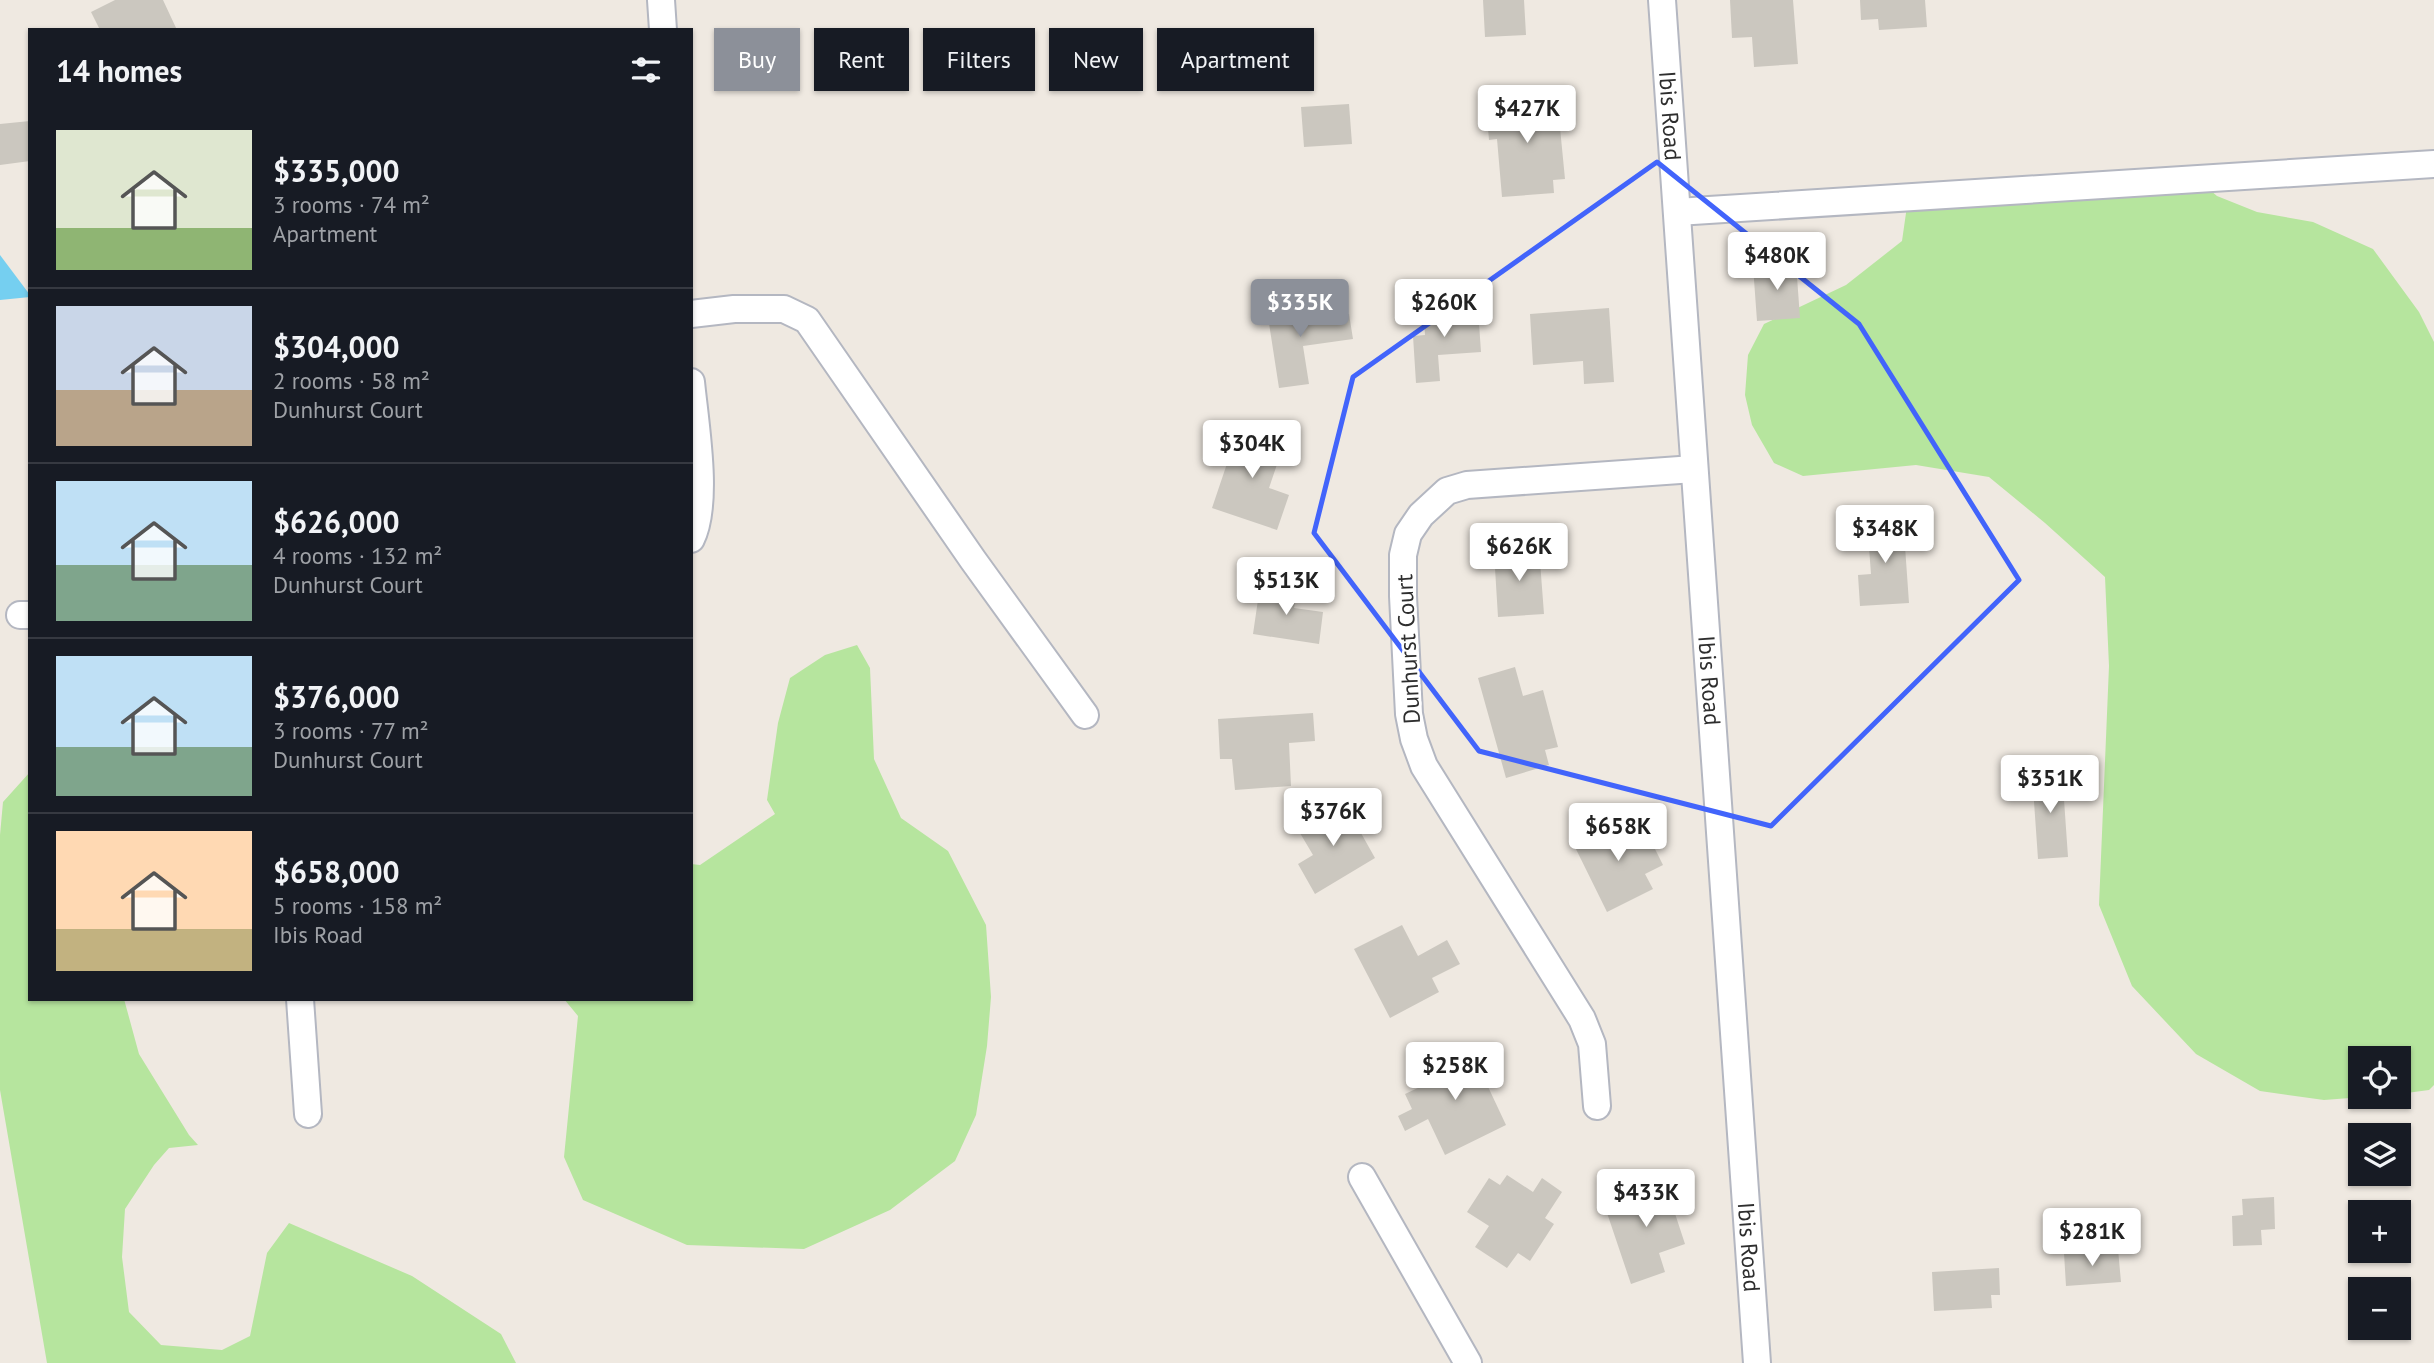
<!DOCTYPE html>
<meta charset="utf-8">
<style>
:root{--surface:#171b24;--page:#242831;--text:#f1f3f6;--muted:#9ea1a6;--line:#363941;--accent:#8c9099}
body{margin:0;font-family:"PT Sans",sans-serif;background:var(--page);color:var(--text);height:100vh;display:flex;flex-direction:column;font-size:26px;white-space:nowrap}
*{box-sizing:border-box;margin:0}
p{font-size:23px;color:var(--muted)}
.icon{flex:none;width:38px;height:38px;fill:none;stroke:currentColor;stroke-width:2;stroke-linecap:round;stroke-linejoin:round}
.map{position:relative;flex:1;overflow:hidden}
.drawer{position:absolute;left:28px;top:28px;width:665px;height:973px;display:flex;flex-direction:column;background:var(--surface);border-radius:0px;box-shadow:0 2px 5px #0004}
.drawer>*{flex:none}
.top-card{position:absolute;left:714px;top:28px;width:665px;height:63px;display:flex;gap:14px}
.buttons{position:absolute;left:2348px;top:1046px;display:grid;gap:14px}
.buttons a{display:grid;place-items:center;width:63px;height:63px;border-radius:0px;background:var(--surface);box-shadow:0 2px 5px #0004;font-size:35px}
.price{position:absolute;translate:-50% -60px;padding:0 16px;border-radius:7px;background:#fff;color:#222;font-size:23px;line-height:46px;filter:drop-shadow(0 2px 4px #0008)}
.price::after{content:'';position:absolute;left:50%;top:42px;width:21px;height:16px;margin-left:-10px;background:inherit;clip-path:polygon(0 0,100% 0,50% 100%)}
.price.on{background:var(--accent);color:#fff}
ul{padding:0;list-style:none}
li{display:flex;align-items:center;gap:21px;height:175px;padding:0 28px}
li+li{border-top:2px solid var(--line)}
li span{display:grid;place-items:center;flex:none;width:196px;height:140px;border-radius:0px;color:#555}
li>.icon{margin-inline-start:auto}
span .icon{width:84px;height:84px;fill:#fffc;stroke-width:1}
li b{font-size:30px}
h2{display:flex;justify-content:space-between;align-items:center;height:84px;padding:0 28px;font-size:30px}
.pill{padding:0 24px;border-radius:0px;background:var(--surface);box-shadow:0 2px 5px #0004;font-size:24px;line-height:63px}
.pill.on{background:var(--accent);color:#fff}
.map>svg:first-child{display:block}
.green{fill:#b6e59e}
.water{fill:#75cff0}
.building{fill:#cbc7bf}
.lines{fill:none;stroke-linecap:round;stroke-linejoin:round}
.minor-casing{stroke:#b4b7c1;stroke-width:30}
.minor{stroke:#fff;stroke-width:26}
.marked{fill:none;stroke:#4264fb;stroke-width:5;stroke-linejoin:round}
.labels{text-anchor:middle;stroke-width:5;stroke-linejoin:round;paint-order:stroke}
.street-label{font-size:23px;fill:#2e2e2e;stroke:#fff}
</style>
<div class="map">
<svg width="2434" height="1363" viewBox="0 0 2434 1363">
<rect width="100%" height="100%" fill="#efe9e1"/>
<path class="green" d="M2183,167l34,29 40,16 56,10 60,27 46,63 15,30v743l-5,5 -30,4v-35h-38v38h2l-39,3 -64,-9 -64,-37 -64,-68 -33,-81 10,-239 -4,-89 -60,-54 -56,-46 -73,-12 -113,11 -29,-13 -22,-38 -7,-30 3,-40 16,-31 82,-39 56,-44 8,-56z
M857,645l13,23 4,91 27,59 47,33 38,74 5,72 -4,49 -11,69 -21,46 -65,49 -86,39 -117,-4 -104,-45 -19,-43 14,-141 -14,-17h127v-135l9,1 75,-51 -8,-14 11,-77 12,-45 35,-23z
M30,772v227h94l15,55 50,81 9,10 -29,3 -15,17 -29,44 -3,48 7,55 32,33 61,5 28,-14 17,-83 22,-30 123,53 89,58 15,29h-469l-47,-273v-255l3,-33z"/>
<path class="water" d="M0,255l30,40v2l-30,3z"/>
<path class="building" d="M115,0h48l14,30h-77l-9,-18z
M1483,0h41l2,35 -41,2z
M1730,0h63l5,64 -44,3 -2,-30 -20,1z
M1860,0h65l2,27 -48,3 -1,-11 -17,1z
M1557,97l8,82 -12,1 1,13 -52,4 -5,-58 -8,1 -3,-36z
M1349,104l3,40 -48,3 -3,-40z
M30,121v40l-30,4v-41z
M1796,263l4,55 -43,3 -4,-55z
M1298,299l3,22 48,-7 4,25 -50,7 6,38 -30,4 -13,-84z
M1441,300l1,12 36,-3 3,43 -43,3 2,26 -24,2 -3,-47 12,-1 -2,-34z
M1609,308l5,74 -30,2 -1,-23 -50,4 -3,-51z
M1240,425l45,16 -16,47 20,7 -12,35 -65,-22z
M1903,518l6,85 -49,3 -2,-31 13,-1 -4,-53z
M1539,548l5,66 -46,3 -4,-65z
M1260,586l37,6 -3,16 29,4 -4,32 -66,-10z
M1515,667l8,29 20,-6 15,57 -13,3 4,15 -43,13 -28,-100z
M1313,713l2,28 -26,2 2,43 -56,4 -3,-31h-12l-2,-40z
M2062,771l6,86 -30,2 -6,-86z
M1343,801l32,57 -60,36 -17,-30 15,-9 -16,-27z
M1641,821l22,44 -18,9 8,15 -46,23 -36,-73 32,-16 7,13z
M1402,925l16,31 29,-16 13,24 -28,14 7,14 -49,26 -36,-69z
M1467,1042l39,83 -61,30 -17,-36 -23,12 -7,-15 14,-7 -7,-15 36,-17 -8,-18z
M1662,1174l23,70 -26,9 6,19 -34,12 -25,-74 30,-10 -5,-16z
M1507,1175l26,17 9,-14 20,14 -17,26 9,6 -24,37 -12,-8 -11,15 -32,-21 14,-21 -22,-14 22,-34 11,7z
M2274,1197l1,32 -14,1 1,15 -29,1 -1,-30 11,-1 -1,-16z
M2118,1249l3,33 -55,4 -2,-33z
M1999,1268l1,27h-9l1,13 -58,3 -2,-39z"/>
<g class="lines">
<g class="minor-casing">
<g id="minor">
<path d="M661,0l2,30"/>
<path id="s1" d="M1662,0l95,1363"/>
<path d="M1677,212l757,-48"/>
<path d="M691,314l43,-5h50l23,11 166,240 112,155"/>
<path d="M691,382c4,41 18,121 0,157"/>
<path d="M20,615h10"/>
<path d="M300,999l8,115"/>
<path d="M1597,1106l-5,-62 -10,-25 -158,-253 -10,-27 -5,-25 -6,-118v-41l5,-21 13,-19 26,-24 20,-6 227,-16"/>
<path d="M1362,1177l106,186"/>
</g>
</g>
<use href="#minor" class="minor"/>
</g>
<path class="marked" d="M1657,162l202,162 160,256 -248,246 -292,-75 -165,-218 39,-156z"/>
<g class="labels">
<g class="street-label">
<text dy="8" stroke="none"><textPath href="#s1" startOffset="116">Ibis Road</textPath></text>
<text transform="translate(1408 649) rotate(-93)" y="8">Dunhurst Court</text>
<text dy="8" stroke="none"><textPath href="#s1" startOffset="682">Ibis Road</textPath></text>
<text dy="8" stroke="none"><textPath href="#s1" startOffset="1250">Ibis Road</textPath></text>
</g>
</g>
</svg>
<div class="buttons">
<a><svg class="icon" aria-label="locate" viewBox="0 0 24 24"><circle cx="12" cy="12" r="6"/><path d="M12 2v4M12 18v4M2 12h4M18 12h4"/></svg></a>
<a><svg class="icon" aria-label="layers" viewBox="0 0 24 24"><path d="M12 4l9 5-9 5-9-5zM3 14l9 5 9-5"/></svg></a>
<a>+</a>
<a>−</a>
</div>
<b class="price" style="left:1527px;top:145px">$427K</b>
<b class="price" style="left:1777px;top:292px">$480K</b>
<b class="price on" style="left:1300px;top:339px">$335K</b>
<b class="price" style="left:1444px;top:339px">$260K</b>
<b class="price" style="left:1252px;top:480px">$304K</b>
<b class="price" style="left:1885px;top:565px">$348K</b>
<b class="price" style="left:1519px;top:583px">$626K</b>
<b class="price" style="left:1286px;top:617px">$513K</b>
<b class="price" style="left:2050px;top:815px">$351K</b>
<b class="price" style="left:1333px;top:848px">$376K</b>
<b class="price" style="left:1618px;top:863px">$658K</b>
<b class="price" style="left:1455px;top:1102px">$258K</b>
<b class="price" style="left:1646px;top:1229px">$433K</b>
<b class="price" style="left:2092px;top:1268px">$281K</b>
<div class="top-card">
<a class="pill on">Buy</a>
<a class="pill">Rent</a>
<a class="pill">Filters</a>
<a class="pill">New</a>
<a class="pill">Apartment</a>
</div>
<section class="drawer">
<h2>14 homes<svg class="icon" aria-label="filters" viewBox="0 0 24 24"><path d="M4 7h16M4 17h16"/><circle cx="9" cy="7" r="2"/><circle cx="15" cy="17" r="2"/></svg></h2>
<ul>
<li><span style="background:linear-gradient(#dfe7d0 70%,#8fb573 0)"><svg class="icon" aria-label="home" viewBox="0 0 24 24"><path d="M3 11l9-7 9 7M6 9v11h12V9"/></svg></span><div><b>$335,000</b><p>3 rooms · 74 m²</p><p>Apartment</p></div></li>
<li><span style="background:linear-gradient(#c9d6e8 60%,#b9a48a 0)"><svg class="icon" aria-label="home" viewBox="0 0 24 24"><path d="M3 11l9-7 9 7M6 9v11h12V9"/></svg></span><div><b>$304,000</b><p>2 rooms · 58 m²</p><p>Dunhurst Court</p></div></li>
<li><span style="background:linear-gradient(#bfe0f5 60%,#7fa58c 0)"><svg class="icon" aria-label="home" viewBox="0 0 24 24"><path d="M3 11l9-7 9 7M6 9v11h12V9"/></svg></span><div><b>$626,000</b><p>4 rooms · 132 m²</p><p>Dunhurst Court</p></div></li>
<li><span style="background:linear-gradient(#bfe0f5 65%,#7fa58c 0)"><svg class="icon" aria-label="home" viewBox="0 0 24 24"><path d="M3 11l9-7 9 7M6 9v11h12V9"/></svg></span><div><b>$376,000</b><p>3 rooms · 77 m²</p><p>Dunhurst Court</p></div></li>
<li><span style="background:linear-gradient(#ffd9b3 70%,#c2b280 0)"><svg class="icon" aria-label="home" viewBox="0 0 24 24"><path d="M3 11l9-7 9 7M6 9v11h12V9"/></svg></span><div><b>$658,000</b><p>5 rooms · 158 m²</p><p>Ibis Road</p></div></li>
</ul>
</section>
</div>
